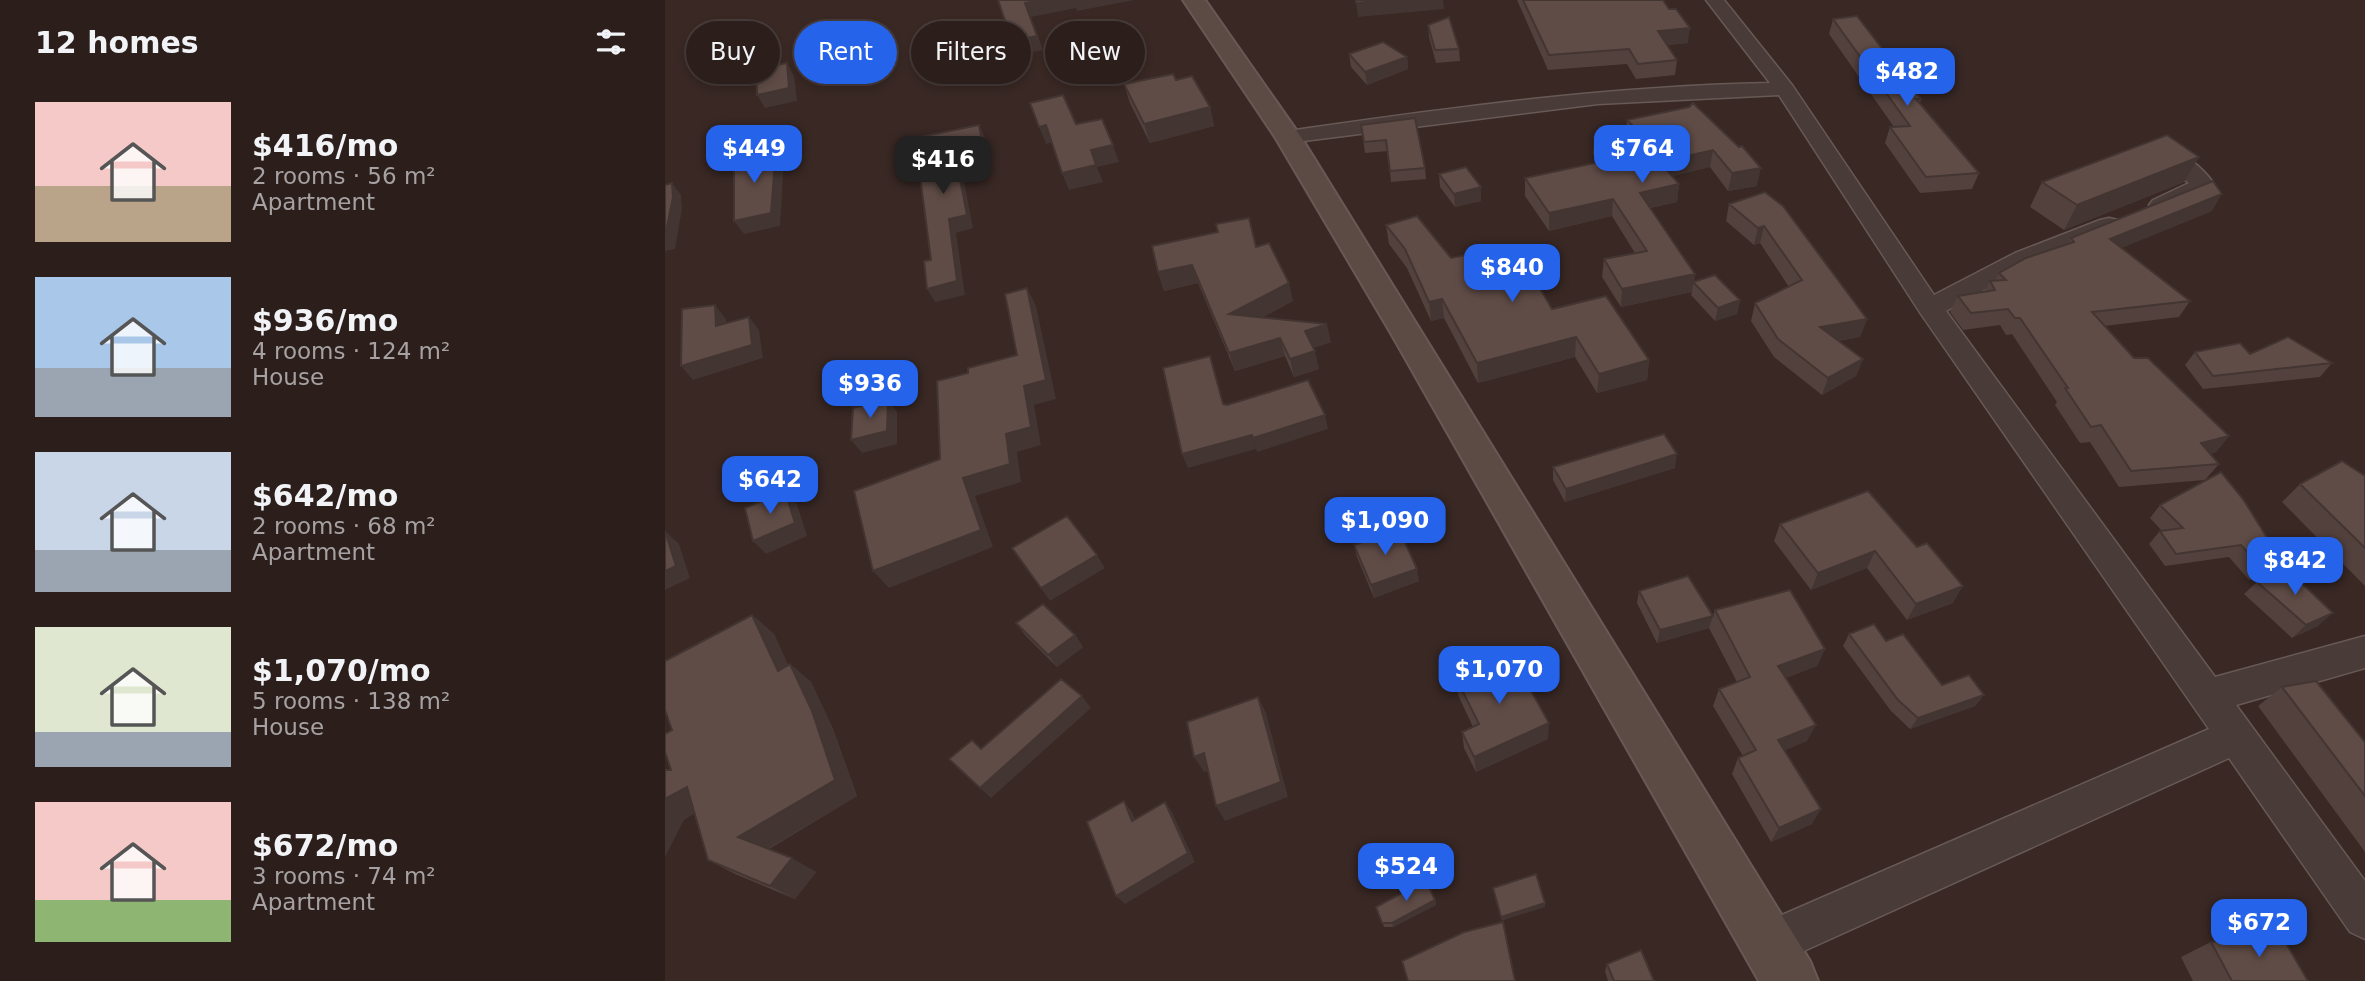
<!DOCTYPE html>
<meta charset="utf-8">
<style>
:root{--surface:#2b1e1b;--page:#332724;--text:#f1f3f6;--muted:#a6a2a3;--line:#473c3a;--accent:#2563eb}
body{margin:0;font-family:"DejaVu Sans",sans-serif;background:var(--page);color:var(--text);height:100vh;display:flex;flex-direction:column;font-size:26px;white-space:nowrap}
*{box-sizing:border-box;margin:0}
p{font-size:23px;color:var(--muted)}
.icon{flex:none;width:38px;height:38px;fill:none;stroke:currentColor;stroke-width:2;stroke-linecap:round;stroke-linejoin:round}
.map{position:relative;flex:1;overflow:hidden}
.sheet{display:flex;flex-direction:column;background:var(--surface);width:665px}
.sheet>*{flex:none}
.hud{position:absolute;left:21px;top:21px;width:665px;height:63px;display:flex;gap:14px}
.price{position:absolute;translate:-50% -60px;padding:0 16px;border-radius:14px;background:var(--accent);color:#fff;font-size:23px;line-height:46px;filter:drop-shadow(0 2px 4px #0008)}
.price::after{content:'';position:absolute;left:50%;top:42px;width:21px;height:16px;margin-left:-10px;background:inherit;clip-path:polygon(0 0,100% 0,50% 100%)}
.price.on{background:#222;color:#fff}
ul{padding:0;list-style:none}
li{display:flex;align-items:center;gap:21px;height:175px;padding:0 35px}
li span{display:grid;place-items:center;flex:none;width:196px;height:140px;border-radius:0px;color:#555}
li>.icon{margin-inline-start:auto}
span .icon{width:84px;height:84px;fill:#fffc;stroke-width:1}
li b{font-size:30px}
h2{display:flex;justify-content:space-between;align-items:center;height:84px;padding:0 35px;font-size:30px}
.chip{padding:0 24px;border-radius:32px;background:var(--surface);box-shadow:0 4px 10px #0003,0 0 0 2px var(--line);font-size:24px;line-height:63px}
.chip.on{background:var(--accent);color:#fff}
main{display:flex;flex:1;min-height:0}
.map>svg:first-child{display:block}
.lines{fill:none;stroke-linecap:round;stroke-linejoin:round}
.street-casing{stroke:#675955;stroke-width:3}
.secondary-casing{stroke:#675955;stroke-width:4}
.street{fill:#493b37;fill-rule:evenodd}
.secondary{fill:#5c4b45;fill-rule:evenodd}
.wall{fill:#53413d}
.shaded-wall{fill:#433532}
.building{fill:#604c47;stroke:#433532;stroke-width:2}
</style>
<main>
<section class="sheet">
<h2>12 homes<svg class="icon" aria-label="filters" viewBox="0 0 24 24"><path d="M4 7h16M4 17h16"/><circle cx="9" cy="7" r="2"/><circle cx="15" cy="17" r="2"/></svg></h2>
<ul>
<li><span style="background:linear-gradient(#f6c9c9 60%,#b9a48a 0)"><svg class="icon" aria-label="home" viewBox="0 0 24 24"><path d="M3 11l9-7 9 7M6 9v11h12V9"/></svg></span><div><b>$416/mo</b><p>2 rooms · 56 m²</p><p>Apartment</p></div></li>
<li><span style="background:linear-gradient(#a9c7e8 65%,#9aa5b1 0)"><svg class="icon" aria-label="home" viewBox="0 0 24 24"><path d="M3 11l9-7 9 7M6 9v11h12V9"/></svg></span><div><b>$936/mo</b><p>4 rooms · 124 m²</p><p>House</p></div></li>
<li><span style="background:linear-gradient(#c9d6e8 70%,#9aa5b1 0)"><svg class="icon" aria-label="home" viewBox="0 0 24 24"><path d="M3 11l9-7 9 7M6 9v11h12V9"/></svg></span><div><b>$642/mo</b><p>2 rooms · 68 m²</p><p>Apartment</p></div></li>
<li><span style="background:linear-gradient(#dfe7d0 75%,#9aa5b1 0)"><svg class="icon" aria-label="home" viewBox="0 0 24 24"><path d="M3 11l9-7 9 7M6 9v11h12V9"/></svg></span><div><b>$1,070/mo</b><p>5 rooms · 138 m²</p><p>House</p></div></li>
<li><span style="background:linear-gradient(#f6c9c9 70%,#8fb573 0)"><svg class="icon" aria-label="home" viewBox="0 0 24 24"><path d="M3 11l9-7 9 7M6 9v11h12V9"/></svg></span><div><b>$672/mo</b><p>3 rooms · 74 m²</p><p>Apartment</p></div></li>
</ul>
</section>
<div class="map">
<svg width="1700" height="981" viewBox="0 0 1700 981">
<rect width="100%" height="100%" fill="#392824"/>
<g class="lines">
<g class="street-casing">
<path id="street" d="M1041,0h18l68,85 142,210 81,-42 85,-33 9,-2 9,2 3,5 -3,5 -85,33 -87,48 269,366 150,-41v32l-129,37 129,176v58l-15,-7 -121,-174 -445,202 -16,6 -16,-6 -6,-16 6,-16 457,-199 -288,-415 -142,-219 -181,9 -310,39 -8,-1 -3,-5 3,-5 8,-1c160,-23 320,-45 482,-48z
M1493,143c20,5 45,24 56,41 -10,16 -43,31 -61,26l-4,-5 4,-5 36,-17 -39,-28 -3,-5 3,-5z"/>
</g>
<g class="secondary-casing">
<path id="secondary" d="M518,0h22l96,137 509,824 8,20h-59l-367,-646 -117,-198z"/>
</g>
<use href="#street" class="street"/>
<use href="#secondary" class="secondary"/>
</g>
<path class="wall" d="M852,0h146l25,43 -21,2 10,15 -2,15 -39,4 -9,-15 -79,6z
M1168,19l88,80 -1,4 59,70 -7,16 -52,4 -35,-50 5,-16h4l-65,-93z
M763,25l31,24 1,12 -24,2 -7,-26z
M684,54l58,3 1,12 -41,16 -16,-18z
M511,80l34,27 4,19 -64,17 -20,-40 -6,-19z
M1024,107l68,79 -29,5 -18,-24 -38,9 7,8 -2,18 -27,6 45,66 -1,7 46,19 -3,14 -22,7 -24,-26 1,-3 -71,15 -19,-30 2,-18 31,-6 -23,-37 -63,15 -24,-35v-18l75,-16 -7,-8 1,-17 32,-7 1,-10z
M750,118l10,50 1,11 -35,3 -3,-31 -23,2 -4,-28z
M1534,157l-15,25 -120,48 -34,-23 12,-25z
M774,174l42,27 -26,6 -15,-20z
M1100,192l102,127 -7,18 -22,4 25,18 -7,17 -34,19 -48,-38 -23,-36 4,-18 34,-16 -29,-44 -6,2 -28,-24 3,-17z
M1547,211l-91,37 69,53 -11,16 -75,9 30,32 95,78 -13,16 -6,2 9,10 -14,16 -86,7 -29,-45 -10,1 -25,-38 2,-3 -45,-68 -6,1 -6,-10 -37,5 -13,-18 8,-16 27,-5 5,-10h5l4,-8 69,-29 3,-6z
M721,225l166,84 97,51 -2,20 -50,13 -22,-36 -97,26 -34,-65 -13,3 -24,-53 -18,-24z
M591,247l37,54 -30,16 68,25 -18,6 6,21 -25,8 -9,-21 -50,15 -37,-88 -34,8 -6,-19z
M1530,352l55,2 82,9 -12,14 -117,12 -18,-24z
M888,467l122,1 -110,34 -12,-22z
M1700,476v110l-83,-84 18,-18z
M1203,491l85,112 -46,17 -40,-52 -56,22 -37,-49 6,-17z
M1495,505l121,55 -13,13 -19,7 -20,-23 -64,9 -16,-22 11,-13h2l-12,-13z
M689,545l65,36 -45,17 -17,-41z
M1592,582l61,44 -26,12 -48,-44z
M974,591l74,25 2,-6 110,39 -8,17 -32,12 22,63 -22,9 27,74 -41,18 -39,-68 6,-16 5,-2 -30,-50 6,-17 18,-7 -28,-54 -52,15 -20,-40z
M87,615l22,19 14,31 2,-1 21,18 22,47 24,67 -88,53 47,23 -21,27 -60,-25 -27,-14 -14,-47 -10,7 -13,-50 1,-40z
M351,623l59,12 8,12 -26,20 -32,-32z
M1184,634l37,7 56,44 42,10 -9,11 -65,23 -19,-18 -48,-65z
M791,678l92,61 -72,33 -12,-24 -2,-16 11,-5 -15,-32z
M1617,687l83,55v110l-107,-146z
M770,900l1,5 -43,22h-9l-8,-20z
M1546,942l97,39h-115l-12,-24z
M942,964l47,17h-46l-3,-10z"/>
<path class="shaded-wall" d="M377,0h92l-57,11 -1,-3 -45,9 12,33 -26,5 -5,-14 13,-38z
M720,0h58l1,9 -86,8 -2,-14z
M1025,28l-2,15 -31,3 1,-15z
M464,56l4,13 -25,5 -4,-13z
M742,57l1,12 -41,16 -2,-13z
M122,63l7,13 3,25 -32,7 -8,-13z
M545,107l4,19 -64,17 -6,-19z
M314,125l6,13 4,22 -28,6 12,62 -17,5 9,62 -30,7 -8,-13 22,-70 6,-66z
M381,125l7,17 -7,2 -7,-17z
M448,145l6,17 -22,5 6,15 -34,8 -7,-17 29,-23z
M111,148l8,13 -4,65 -36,8 -10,-13z
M1048,150l-3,17 -52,13 2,-18z
M1534,157l-15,25 -120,48 13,-25z
M1096,168l-4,18 -29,5 4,-18z
M7,183l9,12 1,14 -7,40 -10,2v-14z
M1014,184l-2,18 -39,8 2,-17z
M816,187v14l-26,6 -1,-13z
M1557,194l-10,17 -111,45 9,-17z
M948,199l-1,17 -63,15v-18z
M1099,226l-4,17 -6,2 4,-17z
M527,265l6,18 -34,8 -6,-19z
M1030,274l-3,18 -71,15 1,-18z
M624,283l4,18 -58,31 -6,-18z
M362,288l9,18 20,93 -22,6 7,40 -24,7 4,30 -46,14 18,51 -104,41 -16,-17 133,-137 18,-48z
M777,299l2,19 -13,3 -2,-19z
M1075,300l-3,14 -22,7 3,-13z
M50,305l11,14 1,21 -11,-14z
M84,317l10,13 4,28 -70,22 -12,-14z
M1202,319l-7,18 -46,8 6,-18z
M662,324l4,18 -22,7 -4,-18z
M911,337l-1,20 -97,26 -1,-20z
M615,338l5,18 -50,15 -6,-18z
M650,351l4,18 -25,8 -4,-18z
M1198,359l-7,17 -34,19 6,-17z
M984,360l-2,20 -50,13 2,-19z
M223,399l9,13v32l-35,9 -11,-13z
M660,415l3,14 -71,23 -4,-14z
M587,435l4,14 -68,19 -6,-14z
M1564,436l-13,16 -28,7 13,-16z
M1012,454l-2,14 -110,34 1,-13z
M120,491l12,13 10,32 -41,18 -13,-13z
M0,531l14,13 11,34 -25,12z
M1210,551l-8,17 -56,22 7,-17z
M432,555l8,13 -55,33 -9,-13z
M1616,560l-13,13 -19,7 13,-12z
M752,569l2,12 -45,17 -3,-13z
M1298,586l-10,17 -46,17 9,-16z
M1668,613l-15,13 -26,12 14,-13z
M87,615l22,19 25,55 -21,-18z
M1048,616l-4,12 -52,15 3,-13z
M410,635l8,12 -26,20 -9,-12z
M1160,649l-8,17 -47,17 8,-17z
M125,664l21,18 22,47 24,67 -93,55 -26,-14z
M1319,695l-9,11 -65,23 8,-11z
M417,696l9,12 -100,90 -11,-10z
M593,697l8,16 22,84 -63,24 -9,-15z
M884,723l-1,16 -72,33 -2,-15z
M1151,725l-9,16 -36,15 7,-16z
M539,753l9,16 -9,3 -10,-15z
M22,787l26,15 -29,18 -19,37v-58z
M459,801l8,11 8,18 -8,-9z
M500,802l7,10 23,50 -70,42 -9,-8z
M1156,809l-9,15 -41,18 8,-14z
M127,858l24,14 -21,27 -25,-13z
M770,900l1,5 -43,22 -1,-4z
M880,903v4l-44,14v-4z"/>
<path class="building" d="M333,0h44l-17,3 12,33 -25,5z
M691,0h29l-29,3z
M858,0h140l6,9h7l14,19 -32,3 19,29 -39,4 -9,-15 -80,6z
M1192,16l64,83h-5l63,74 -53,4 -36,-50 20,-1 -77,-107z
M784,17l10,32 -24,1 -7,-25z
M455,34l9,22 -25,5 -9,-22z
M718,42l24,15 -42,15 -16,-18z
M122,63l2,25 -32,7 -1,-26z
M508,74l3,6 16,-4 18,31 -66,17 -20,-40z
M398,95l13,29 26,-5 11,26 -22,5 5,15 -34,8 -16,-48 -7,2 -9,-24z
M1028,103l46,44 3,-1 19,22 -29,5 -19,-23 -53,12 19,22 -39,9 55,81 -73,15 -18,-30 43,-8 -34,-52 -64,14 -24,-35 89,-19 -20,-22 41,-9 -8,-8 62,-13z
M750,118l10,50 -35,3 -4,-31 -22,2 -3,-17z
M314,125l4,22 -28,6 12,62 -18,4 8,62 -30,8 -3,-28 7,-1 -16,-122z
M1502,135l32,22 -122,48 -35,-23z
M111,148l-5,65 -37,8v-58l9,-2 1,-6z
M801,167l15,20 -27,7 -15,-20z
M1548,181l9,13 -112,45 80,62 -98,11 42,46h14l81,78 -28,7 18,21 -88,7 -30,-46 -10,2 -26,-39h3l-48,-70h-5l-7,-9 -37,4 -13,-17 37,-6 -5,-9 16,-1 -7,-7 27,-15 48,-16 -3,-4z
M7,183l1,14 -8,40v-52z
M1100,192l18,14 84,113 -47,8 43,32 -35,19 -50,-39 -23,-36 47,-23 -38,-54 -6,2 -29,-24z
M752,216l34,42 64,-13 37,64 54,-13 43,64 -50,14 -23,-37 -99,26 -35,-64 -13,3 -24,-53 -19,-24z
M584,218l7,29 13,-4 20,40 -60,31 98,10 -22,7 10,20 -25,8 -10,-21 -51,15 -37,-88 -34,7 -6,-26 66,-14 -2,-8z
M1050,275l25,25 -22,8 -25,-26z
M362,288l19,92 -22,6 7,41 -25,7 4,30 -47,14 18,52 -108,41 -19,-80 86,-32 -3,-78 31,-8v-5l49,-13 -12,-61z
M50,305l1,21 33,-9 3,28 -71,21 1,-57z
M1623,337l44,26 -119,13 -18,-24 45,-9 10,11z
M545,356l13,48 4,1 81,-25 17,35 -72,23 -1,-3 -70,19 -19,-86z
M223,399l-1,32 -36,9 2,-32z
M999,434l13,20 -111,35 -13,-22z
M1677,461l23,15v72l-65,-64z
M1556,472l22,27 38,61 -19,8 -21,-23 -65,9 -16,-23 23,-3 -23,-23z
M120,491l10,32 -42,18 -8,-33z
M1203,491l49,56 10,-4 36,43 -47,18 -41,-53 -57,22 -38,-49z
M402,516l30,39 -56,33 -29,-40z
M734,529l18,40 -46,16 -17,-40z
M0,531l11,35 -11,5z
M1622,569l46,44 -27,12 -49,-43z
M1023,576l25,40 -53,14 -21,-39z
M1125,590l35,59 -47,17 38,59 -38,15 43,69 -42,19 -41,-70 18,-8 -37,-61 31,-12 -35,-67z
M378,604l32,31 -27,20 -32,-32z
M87,615l26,56 12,-7 22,47 23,69 -97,57 54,21 -22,28 -62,-26 -21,-73 -22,12v-29h6l-6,-18v-18l7,-4 -7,-20v-49z
M1209,624l12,17 17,-7 39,51 27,-10 15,20 -66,23 -20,-18 -49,-66z
M846,655l38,68 -75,34 -12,-25 17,-8 -23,-46z
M396,679l21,17 -102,92 -31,-29 23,-19 9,9z
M1651,681l49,61v54l-83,-109z
M593,697l23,85 -65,24 -12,-53 -10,4 -7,-35z
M459,801l8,20 33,-19 23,51 -72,43 -29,-74z
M871,874l9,29 -44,14 -8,-29z
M761,880l9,20 -43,23h-10l-6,-16z
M838,922l12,59h-107l-6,-20 62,-29z
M1615,933l28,48h-76l-21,-39z
M976,950l13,31h-40l-7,-17z"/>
</svg>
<b class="price" style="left:1242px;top:108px">$482</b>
<b class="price" style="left:89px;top:185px">$449</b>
<b class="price" style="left:977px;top:185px">$764</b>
<b class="price on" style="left:278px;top:196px">$416</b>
<b class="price" style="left:847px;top:304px">$840</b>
<b class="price" style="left:205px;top:420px">$936</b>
<b class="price" style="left:105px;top:516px">$642</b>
<b class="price" style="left:720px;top:557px">$1,090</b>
<b class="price" style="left:1630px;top:597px">$842</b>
<b class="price" style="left:834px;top:706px">$1,070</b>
<b class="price" style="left:741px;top:903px">$524</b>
<b class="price" style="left:1594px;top:959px">$672</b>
<div class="hud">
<a class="chip">Buy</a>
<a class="chip on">Rent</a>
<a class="chip">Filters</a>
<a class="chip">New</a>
</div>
</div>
</main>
